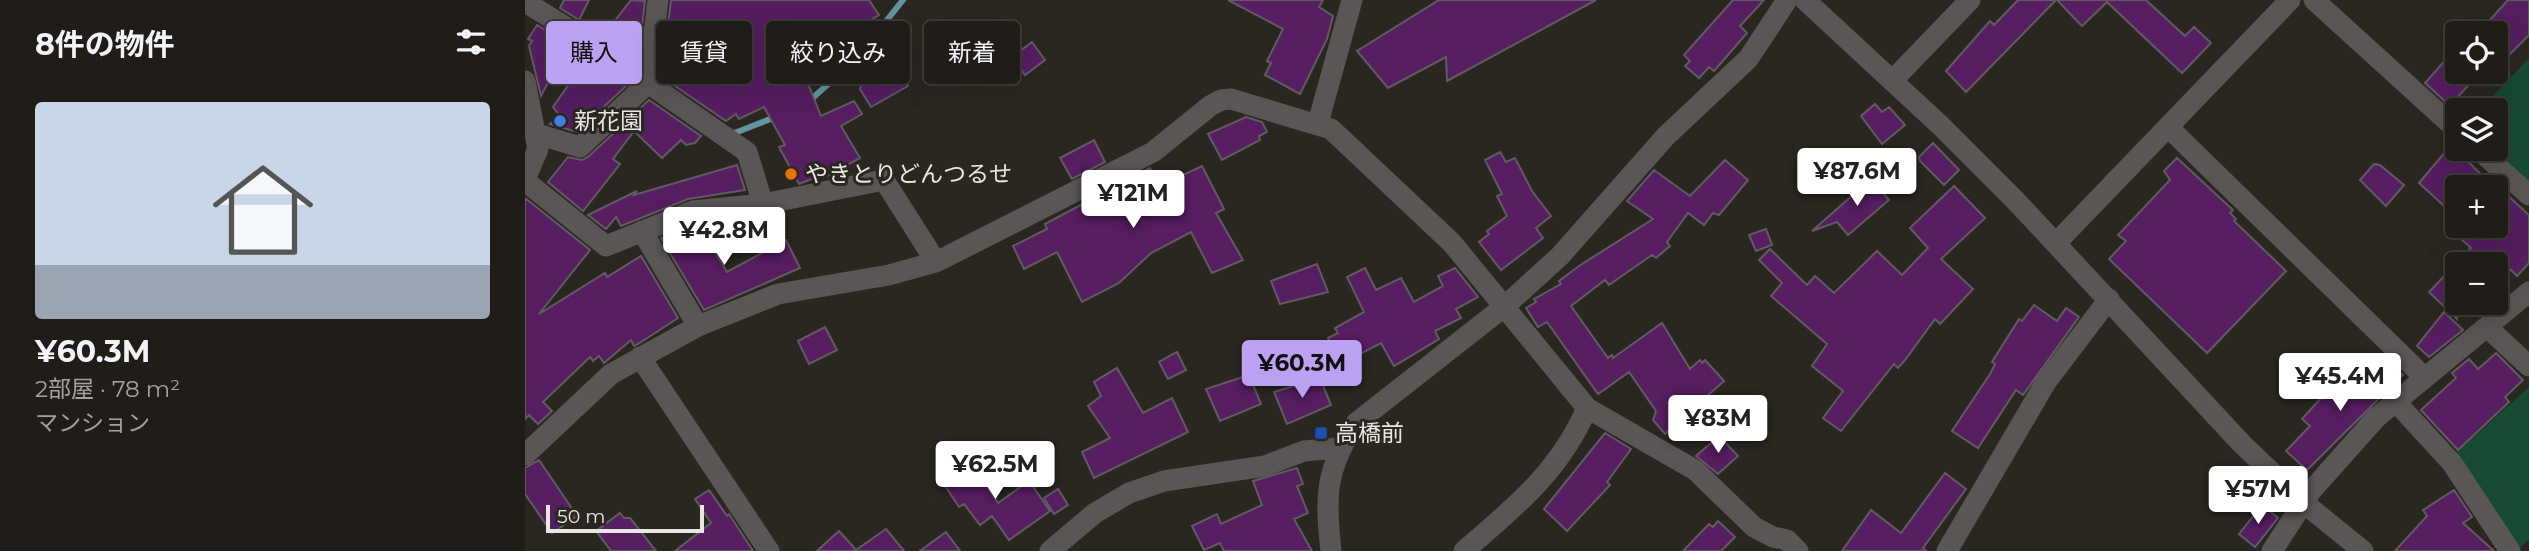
<!DOCTYPE html>
<html lang="ja">
<meta charset="utf-8">
<style>
:root{--surface:#201d19;--page:#2d2a26;--text:#f1f3f6;--muted:#a2a2a2;--line:#3d3b38;--accent:#bca0f2}
body{margin:0;font-family:Montserrat,"Noto Sans JP",sans-serif;background:var(--page);color:var(--text);height:100vh;display:flex;flex-direction:column;font-size:26px;white-space:nowrap}
*{box-sizing:border-box;margin:0}
p{font-size:23px;color:var(--muted)}
.icon{flex:none;width:38px;height:38px;fill:none;stroke:currentColor;stroke-width:2;stroke-linecap:round;stroke-linejoin:round}
.map{position:relative;flex:1;overflow:hidden}
.panel{display:flex;flex-direction:column;background:var(--surface);width:525px}
.panel>*{flex:none}
.top-card{position:absolute;left:21px;top:21px;width:665px;height:63px;display:flex;gap:14px}
.tools{position:absolute;left:1920px;top:21px;display:grid;gap:14px}
.tools a{display:grid;place-items:center;width:63px;height:63px;border-radius:7px;background:var(--surface);box-shadow:0 7px 28px #0002,0 0 0 2px var(--line);font-size:35px}
.scale{position:absolute;left:21px;bottom:18px;width:158px;box-sizing:border-box;padding-left:7px;border:4px solid #e9e7e3;border-top:0;font-size:19px;line-height:24px;white-space:nowrap;color:#e9e7e3;-webkit-text-stroke:5px #2a2721;paint-order:stroke}
.price{position:absolute;translate:-50% -60px;padding:0 16px;border-radius:7px;background:#fff;color:#222;font-size:23px;line-height:46px;filter:drop-shadow(0 2px 4px #0008)}
.price::after{content:'';position:absolute;left:50%;top:42px;width:21px;height:16px;margin-left:-10px;background:inherit;clip-path:polygon(0 0,100% 0,50% 100%)}
.price.selected{background:var(--accent);color:#111}
ul{padding:0;list-style:none}
li{display:grid;align-content:center;gap:14px;height:371px;padding:0 35px}
li+li{border-top:2px solid var(--line)}
li span{display:grid;place-items:center;height:217px;border-radius:7px;color:#555}
li>.icon{margin-inline-start:auto}
span .icon{width:126px;height:126px;fill:#fffc;stroke-width:1}
li b{font-size:30px}
h2{display:flex;justify-content:space-between;align-items:center;height:84px;padding:0 35px;font-size:30px}
.tag{padding:0 24px;border-radius:7px;background:var(--surface);box-shadow:0 7px 28px #0002,0 0 0 2px var(--line);font-size:24px;line-height:63px}
.tag.selected{background:var(--accent);color:#111}
main{display:flex;flex:1;min-height:0}
.map>svg:first-child{display:block}
.green{fill:#174a33}
.lines{fill:none;stroke-linecap:round;stroke-linejoin:round}
.stream{stroke:#6494a0;stroke-width:6}
.building{fill:#561d61;stroke:#605b61;stroke-width:2}
.minor{stroke:#5a5656;stroke-width:21}
.tertiary{stroke:#5a5656;stroke-width:21}
.shop-dot{fill:#3f7fe0;stroke:#2a2721;stroke-width:2.5}
.food-dot{fill:#e8710a;stroke:#2a2721;stroke-width:2.5}
.transit-dot{fill:#1a4fb4;stroke:#2a2721;stroke-width:2.5}
.labels{text-anchor:middle;stroke-width:6;stroke-linejoin:round;paint-order:stroke}
.poi-label{font-size:23px;fill:#e9e7e3;stroke:#2a2721;text-anchor:start}
</style>
<main>
<section class="panel">
<h2>8件の物件<svg class="icon" aria-label="filters" viewBox="0 0 24 24"><path d="M4 7h16M4 17h16"/><circle cx="9" cy="7" r="2"/><circle cx="15" cy="17" r="2"/></svg></h2>
<ul>
<li><span style="background:linear-gradient(#c9d6e8 75%,#9aa5b1 0)"><svg class="icon" aria-label="home" viewBox="0 0 24 24"><path d="M3 11l9-7 9 7M6 9v11h12V9"/></svg></span><div><b>¥60.3M</b><p>2部屋 · 78 m²</p><p>マンション</p></div></li>
</ul>
</section>
<div class="map">
<svg width="2004" height="551" viewBox="0 0 2004 551">
<rect width="100%" height="100%" fill="#2a2721"/>
<path class="green" d="M2004,58v123l-36,-32h2v-39h-15z
M2004,387v152l-11,12 -63,-97z"/>
<g class="lines">
<path class="stream" d="M282,103l49,-44 47,-59
M207,134l46,-18"/>
</g>
<path class="building" d="M39,0h25l-10,20 -19,-12z
M106,0l14,1 -7,59 -35,-24z
M146,0h198l10,15 -8,5 1,7 -35,21 3,4 -35,24 16,40 33,-15 8,13 -21,12 19,32 -33,18 -2,-2 -26,10 -20,-37 6,-2 -21,-38 -25,12 -3,-5 -10,7 -64,-44z
M703,0h95l-4,7 14,9 -6,23 -27,55 -35,-19 6,-12 -4,-2 16,-32z
M914,0h157l-149,81 -1,-24 -58,31 -31,-37z
M1208,0h31l-24,26 7,7 -33,38 -5,-4 -10,11 -14,-12 5,-5 -6,-6z
M1493,0h38l-90,92 -20,-21 44,-50 4,4z
M1532,0h89l39,36 9,-9 17,16 -29,30 -75,-71 -25,24z
M1983,0h21v35l-34,34v-36h-17z
M12,25l31,19 -27,52 -12,-50 3,-5 -4,-2z
M507,42l13,18 -20,15 -13,-18z
M1932,47v25h23l-30,34 -25,-23z
M63,57l39,28 -50,47 -27,-8 10,-8 -7,-9z
M370,65l13,21 -37,21 -11,-18 1,-4z
M124,100l52,36 -6,7 -9,2 -5,-5 -19,18 -28,-27 -21,28 7,5 -37,47 -35,-29 20,-25 14,3 6,-3z
M1350,104l7,8 7,-5 16,18 -23,19 -21,-28z
M721,117l16,5 5,10 -8,4 1,4 -38,20 -14,-26z
M569,140l11,22 -33,17 -12,-21z
M1408,143l26,27 -15,15 -24,-24 -1,-4z
M1926,145l43,42h-37v31l-38,-35z
M975,152l6,10 9,-4 17,33 19,25 -15,12 7,10 -42,32 -22,-28 10,-8 -2,-3 20,-15 -10,-20 5,-2 -17,-34z
M1652,158l56,52 -3,3 6,6 -2,2 52,50 -79,82 -98,-94 17,-18 -8,-6 52,-55 -6,-9z
M1200,160l23,20 -29,35 -6,-2 -9,12 -16,-12 -21,29 3,4 -14,12 -4,-3 -43,30 -4,-5 -34,26 37,52 4,-3 1,3 49,-35 28,46 10,-9 2,3 3,-3 19,21 -59,53 -12,-14 3,-9 -27,-39 -31,22 -51,-72 -9,5 -12,-19 10,-6 -2,-3 27,-15 -2,-3 20,-15 74,-47 -26,-18 27,-31 36,26z
M1849,164l6,1 24,20 -18,21 -26,-26z
M212,165l8,25 -57,9 -67,27 -5,-9 -10,12 -18,-14 49,-24 -3,4z
M677,166l22,43 -8,4 27,47 -31,13 -21,-41 -40,21 -32,30 -37,19 -25,-50 -33,17 -11,-23 34,-17 -2,-5 105,-56 10,18z
M1346,179l18,21 -41,35 -11,-13 -25,9z
M1429,186l31,32 -44,41 32,30 -33,35 -5,-5 -30,41 -7,8 -4,-4 -53,67 -18,-13 20,-27 -31,-25 15,-22 -56,-48 11,-13 -23,-23 11,-11 37,36 8,-9 19,17 43,-42 25,24 26,-27 -18,-20z
M1980,193l24,22v48l-12,13 -7,-7 -15,16v-21h-38v55l-28,-27 42,-44 -9,-8 13,-14h20v-23z
M0,198l65,52 -51,64 66,-41 2,4 34,-21 37,62 -40,26 -4,2 -3,-6 -27,23 -5,-7 -6,5 -3,-4 -47,45 9,9 -14,13 -9,-9 -4,4z
M173,224l29,48 59,-32 14,28 -96,42 -43,-72z
M1241,229l6,16 -16,6 -7,-16z
M792,264l11,28 -48,12 -9,-23z
M840,268l11,22 25,-12 13,24 29,-16 -5,-10 17,-8 23,29 -22,12 5,9 -26,13 4,8 -45,27 -13,-23 -40,21 -13,-26 10,-5 -3,-5 29,-16 -17,-35z
M1509,305l23,16 9,-13 13,9 -56,78 -7,-5 -38,58 -26,-17 38,-57 5,-10 -3,-2 27,-43 3,2z
M1919,312l19,18 -34,27 -12,-11z
M300,327l12,23 -28,14 -11,-23z
M652,352l9,18 -18,9 -9,-17z
M1971,353l27,27 -18,17 4,5 -51,48 -37,-40 35,-32 -4,-5 17,-14 9,10z
M1862,359l16,16 -96,95 -21,-19 24,-25 -8,-7 43,-47 17,15z
M592,368l26,45 29,-15 16,34 -94,46 -12,-26 28,-14 -22,-32 13,-10 -7,-14z
M724,375l12,29 -41,17 -14,-32z
M795,378l11,27 -44,19 -13,-32z
M1080,433l26,16 -24,33 3,3 -43,46 -23,-22z
M1194,436l19,20 -20,18 -22,-18z
M14,460l38,56 -25,17 -27,-39v-26z
M446,461l27,42 31,-22 21,30 -41,29 -17,-24 -12,9 -16,-21 -5,3 -19,-29z
M772,468l6,16 -6,2 11,27 -14,6 18,32h-88l-4,-8 -16,7 -12,-24 25,-12 4,10 41,-19 -9,-24z
M1420,473l21,16 -43,59 3,3h-84l29,-41 30,23z
M533,489l10,16 -14,9 -10,-16z
M184,490l18,26 2,-2 24,37h-78l36,-28 -16,-24z
M1929,490l18,27 -9,6 31,28h-99l32,-35 -4,-6z
M1737,505l16,13 -23,29 -16,-13z
M95,513l4,5h6l26,33h-45l-15,-20z
M1193,521l17,16 -14,14h-38l26,-27 4,3z
M361,529l18,22h-87l22,-20 17,19z
M421,532l14,19h-40z"/>
<g class="lines">
<path class="minor" d="M1789,0l143,130
M0,2l57,35 165,115 16,52
M0,81l13,68 -13,30
M1367,81l78,-81
M793,123l34,-123
M1644,128l255,249
M12,134l43,13 68,-64 10,-83
M1953,149l51,46
M0,181l81,65 87,-35 70,-7 121,-24 52,82
M117,231l56,95
M1963,328l41,38
M115,357l129,194
M1870,401l57,62 58,88
M0,455l86,-81 87,-48 80,-32 111,-19 47,-13 217,-110 57,-46 11,-6 10,-1 100,30 121,114 135,165 108,62 59,57 19,10 14,3 11,11
M525,551l45,-38 34,-20 35,-12 101,-15 39,-15 35,-3
M939,551c51,-44 96,-80 123,-143
M1422,551l99,-169 63,-83
M1747,551l39,-60 65,-73 153,-126"/>
<path class="tertiary" d="M1280,0l136,126 75,75 226,243 62,59 59,48
M1532,242l233,-242
M806,551c-6,-53 -6,-82 25,-128l149,-117 55,-50 106,-120 82,-77 39,-59"/>
</g>
<circle class="shop-dot" cx="35" cy="121" r="7"/>
<circle class="food-dot" cx="266" cy="174" r="7"/>
<rect class="transit-dot" x="789" y="426" width="14" height="14" rx="3.5"/>
<g class="labels">
<g class="poi-label">
<text x="49" y="129">新花園</text>
<text x="280" y="182">やきとりどんつるせ</text>
<text x="810" y="441">高橋前</text>
</g>
</g>
</svg>
<div class="tools">
<a><svg class="icon" aria-label="locate" viewBox="0 0 24 24"><circle cx="12" cy="12" r="6"/><path d="M12 2v4M12 18v4M2 12h4M18 12h4"/></svg></a>
<a><svg class="icon" aria-label="layers" viewBox="0 0 24 24"><path d="M12 4l9 5-9 5-9-5zM3 14l9 5 9-5"/></svg></a>
<a>+</a>
<a>−</a>
</div>
<div class="scale">50 m</div>
<b class="price" style="left:1332px;top:208px">¥87.6M</b>
<b class="price" style="left:608px;top:230px">¥121M</b>
<b class="price" style="left:199px;top:267px">¥42.8M</b>
<b class="price selected" style="left:777px;top:400px">¥60.3M</b>
<b class="price" style="left:1815px;top:413px">¥45.4M</b>
<b class="price" style="left:1193px;top:455px">¥83M</b>
<b class="price" style="left:470px;top:501px">¥62.5M</b>
<b class="price" style="left:1733px;top:526px">¥57M</b>
<div class="top-card">
<a class="tag selected">購入</a>
<a class="tag">賃貸</a>
<a class="tag">絞り込み</a>
<a class="tag">新着</a>
</div>
</div>
</main>
